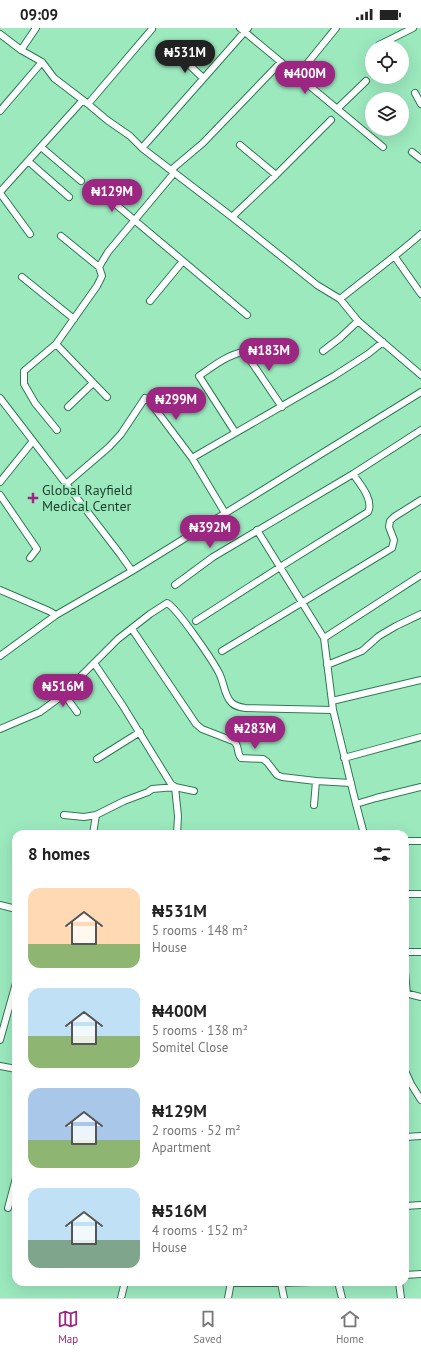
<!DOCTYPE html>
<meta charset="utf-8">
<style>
:root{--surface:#fff;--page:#f6f6f6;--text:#222;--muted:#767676;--line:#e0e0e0;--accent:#9c2681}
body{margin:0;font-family:"PT Sans",sans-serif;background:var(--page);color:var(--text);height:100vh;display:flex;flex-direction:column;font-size:15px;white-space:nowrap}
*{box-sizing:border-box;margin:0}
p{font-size:13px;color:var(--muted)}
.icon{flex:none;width:22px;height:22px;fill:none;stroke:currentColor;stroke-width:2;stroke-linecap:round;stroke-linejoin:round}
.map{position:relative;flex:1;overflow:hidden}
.details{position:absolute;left:12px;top:802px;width:397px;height:456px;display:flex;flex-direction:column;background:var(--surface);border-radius:12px;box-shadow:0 4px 16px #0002}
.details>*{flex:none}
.controls{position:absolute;left:365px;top:12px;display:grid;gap:8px}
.controls a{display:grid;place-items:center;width:44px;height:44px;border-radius:50%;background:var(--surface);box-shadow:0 4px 16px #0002;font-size:20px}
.price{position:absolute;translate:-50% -34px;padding:0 9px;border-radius:14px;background:var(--accent);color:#fff;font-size:13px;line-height:26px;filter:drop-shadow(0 1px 2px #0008)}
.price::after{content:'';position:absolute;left:50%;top:24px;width:12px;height:9px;margin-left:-6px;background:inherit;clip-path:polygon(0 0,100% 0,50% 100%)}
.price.current{background:#222;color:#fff}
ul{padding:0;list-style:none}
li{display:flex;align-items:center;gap:12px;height:100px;padding:0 16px}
li span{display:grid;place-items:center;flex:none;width:112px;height:80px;border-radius:12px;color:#555}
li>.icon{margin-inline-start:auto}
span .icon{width:48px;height:48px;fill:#fffc;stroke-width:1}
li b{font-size:17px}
h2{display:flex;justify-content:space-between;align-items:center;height:48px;padding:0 16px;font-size:17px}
.status{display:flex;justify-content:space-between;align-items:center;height:28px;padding:0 20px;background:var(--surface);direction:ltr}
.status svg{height:11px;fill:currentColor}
.dock{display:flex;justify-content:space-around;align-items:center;height:56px;border-top:1px solid var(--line);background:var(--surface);font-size:11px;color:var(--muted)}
.dock a{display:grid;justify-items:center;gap:2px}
.dock .current{color:var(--accent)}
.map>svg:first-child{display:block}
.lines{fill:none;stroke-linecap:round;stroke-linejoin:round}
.minor-casing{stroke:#2d7b55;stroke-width:8}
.minor{stroke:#fff;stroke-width:6}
.poi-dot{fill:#9c2681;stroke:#9ce9be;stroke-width:1.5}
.labels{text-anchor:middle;stroke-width:4;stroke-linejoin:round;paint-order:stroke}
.poi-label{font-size:14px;fill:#1f3f2e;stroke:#9ce9be;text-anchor:start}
</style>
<div class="status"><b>09:09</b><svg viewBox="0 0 49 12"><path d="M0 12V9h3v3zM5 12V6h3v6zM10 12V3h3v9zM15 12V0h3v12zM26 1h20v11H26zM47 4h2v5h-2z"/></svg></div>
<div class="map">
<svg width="421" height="1270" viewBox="0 0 421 1270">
<rect width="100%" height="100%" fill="#9ce9be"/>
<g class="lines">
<g class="minor-casing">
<path id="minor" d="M240,0l143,119
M0,6l21,16 21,12 12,16 34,26 19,16 23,16 12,12 90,69 85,68 23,14 18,22 63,54
M379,17l34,-17
M21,22l15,-22
M181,29l22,21
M297,48l39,-48
M415,65l6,11
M88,76l64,-75
M337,81l29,-28
M0,83l42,-49
M240,117l36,30
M41,119l40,34
M142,120l106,-120
M412,124l9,7
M28,133l41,36
M171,142l32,-27 78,-81
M0,164l83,-92
M101,164l146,123
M0,165l30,41
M232,189l44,-42 55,-55
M395,229l26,37
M99,239l9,-15 66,-79
M22,249l52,42
M340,271c27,-22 55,-42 81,-65
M150,273l33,-40
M56,316l51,53
M323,323l17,-13 18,-17
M0,370l120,156 12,17
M68,379l25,-24
M57,402l-22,-27 -11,-19v-13l32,-27 41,-58 5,-10 -3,-9 -38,-31
M235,404l-36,-56c13,-9 28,-21 44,-24l3,2 36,53
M192,430l142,-82 34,-22 15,-12
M0,454l33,-41
M66,456l43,-37 12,-13 24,-36 5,4 42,56 33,55
M0,467l37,54 -7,9
M257,502l67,108 9,72 23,94 8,30
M175,557l38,-28 140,-83 68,-44
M0,562l49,21 7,4
M196,593l84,-54 88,-55c6,-12 -8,-28 -15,-38
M132,601l64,95 6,5 31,12c7,4 3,11 8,17l22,1 4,3 10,13 5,2 34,4
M324,610l97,-63
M222,623l170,-103 2,-8 -5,-13 1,-6 4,-4 27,-17
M0,628l56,-41 76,-44 289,-179
M94,635l29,43 48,78 4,3 3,29 -1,18
M327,637l35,-14 17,-15 17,-10 25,-12
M64,666l13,18
M332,673l89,-21
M0,701l40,-17 19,-14 59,-59 32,-25 17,-11c10,5 46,58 52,70 5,9 5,22 12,29 3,4 8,5 14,6l88,2
M344,730l77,-21
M97,731l43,-27
M356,776l20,-6 45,-11
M314,777l2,-24 35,2
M64,787l20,2 12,-2 28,-14 24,-9 4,-3 23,-2 19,4
M93,806l3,-19
M405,813h16
M405,866h16
M0,877l16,4
M405,924h16
M405,944l2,22
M405,965l16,4
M0,1012l16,-57
M0,1038l16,3
M405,1043l6,13 10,16
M405,1109l16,-1
M405,1178l16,-1
M8,1180l8,-30
M405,1247l16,-1
M338,1254l4,16
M399,1254l2,16
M231,1255h50l31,-1
M281,1255l3,15
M121,1270l4,-16
M228,1270l3,-16"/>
</g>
<use href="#minor" class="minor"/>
</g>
<path class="poi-dot" d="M31 464h4v4h4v4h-4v4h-4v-4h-4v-4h4z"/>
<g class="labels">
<g class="poi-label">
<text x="42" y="467">Global Rayfield<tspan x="42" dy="16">Medical Center</tspan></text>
</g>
</g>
</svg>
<div class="controls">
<a><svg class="icon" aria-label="locate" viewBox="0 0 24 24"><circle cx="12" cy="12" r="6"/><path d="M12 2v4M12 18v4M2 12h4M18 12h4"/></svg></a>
<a><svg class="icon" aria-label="layers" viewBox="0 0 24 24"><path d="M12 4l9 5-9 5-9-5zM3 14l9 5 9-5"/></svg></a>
</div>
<b class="price current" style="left:185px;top:46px">₦531M</b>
<b class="price" style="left:305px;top:67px">₦400M</b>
<b class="price" style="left:112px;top:185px">₦129M</b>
<b class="price" style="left:269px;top:344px">₦183M</b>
<b class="price" style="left:176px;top:393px">₦299M</b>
<b class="price" style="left:210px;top:521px">₦392M</b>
<b class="price" style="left:63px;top:680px">₦516M</b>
<b class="price" style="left:255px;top:722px">₦283M</b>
<section class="details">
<h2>8 homes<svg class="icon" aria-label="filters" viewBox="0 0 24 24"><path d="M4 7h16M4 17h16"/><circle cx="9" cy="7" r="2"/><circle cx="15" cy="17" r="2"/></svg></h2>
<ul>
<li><span style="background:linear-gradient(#ffd9b3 70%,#8fb573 0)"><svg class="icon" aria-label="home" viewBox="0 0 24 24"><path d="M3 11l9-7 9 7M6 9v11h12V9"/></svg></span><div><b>₦531M</b><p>5 rooms · 148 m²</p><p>House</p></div></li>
<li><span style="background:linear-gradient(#bfe0f5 60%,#8fb573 0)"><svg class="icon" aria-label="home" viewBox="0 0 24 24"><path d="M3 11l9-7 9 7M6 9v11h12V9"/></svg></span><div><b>₦400M</b><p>5 rooms · 138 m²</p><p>Somitel Close</p></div></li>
<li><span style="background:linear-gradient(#a9c7e8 65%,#8fb573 0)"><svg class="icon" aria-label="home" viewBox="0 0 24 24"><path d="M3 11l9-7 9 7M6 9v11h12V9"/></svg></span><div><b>₦129M</b><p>2 rooms · 52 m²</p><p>Apartment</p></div></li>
<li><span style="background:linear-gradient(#bfe0f5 65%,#7fa58c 0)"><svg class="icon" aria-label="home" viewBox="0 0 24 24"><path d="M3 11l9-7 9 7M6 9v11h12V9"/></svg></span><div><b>₦516M</b><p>4 rooms · 152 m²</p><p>House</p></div></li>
</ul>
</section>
</div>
<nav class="dock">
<a class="current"><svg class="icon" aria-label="map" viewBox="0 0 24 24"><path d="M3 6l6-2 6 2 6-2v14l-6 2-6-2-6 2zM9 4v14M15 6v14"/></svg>Map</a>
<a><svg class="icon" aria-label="saved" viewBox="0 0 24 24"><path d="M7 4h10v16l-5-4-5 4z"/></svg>Saved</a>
<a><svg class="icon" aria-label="home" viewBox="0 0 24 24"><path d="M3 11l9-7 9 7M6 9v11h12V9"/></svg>Home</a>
</nav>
